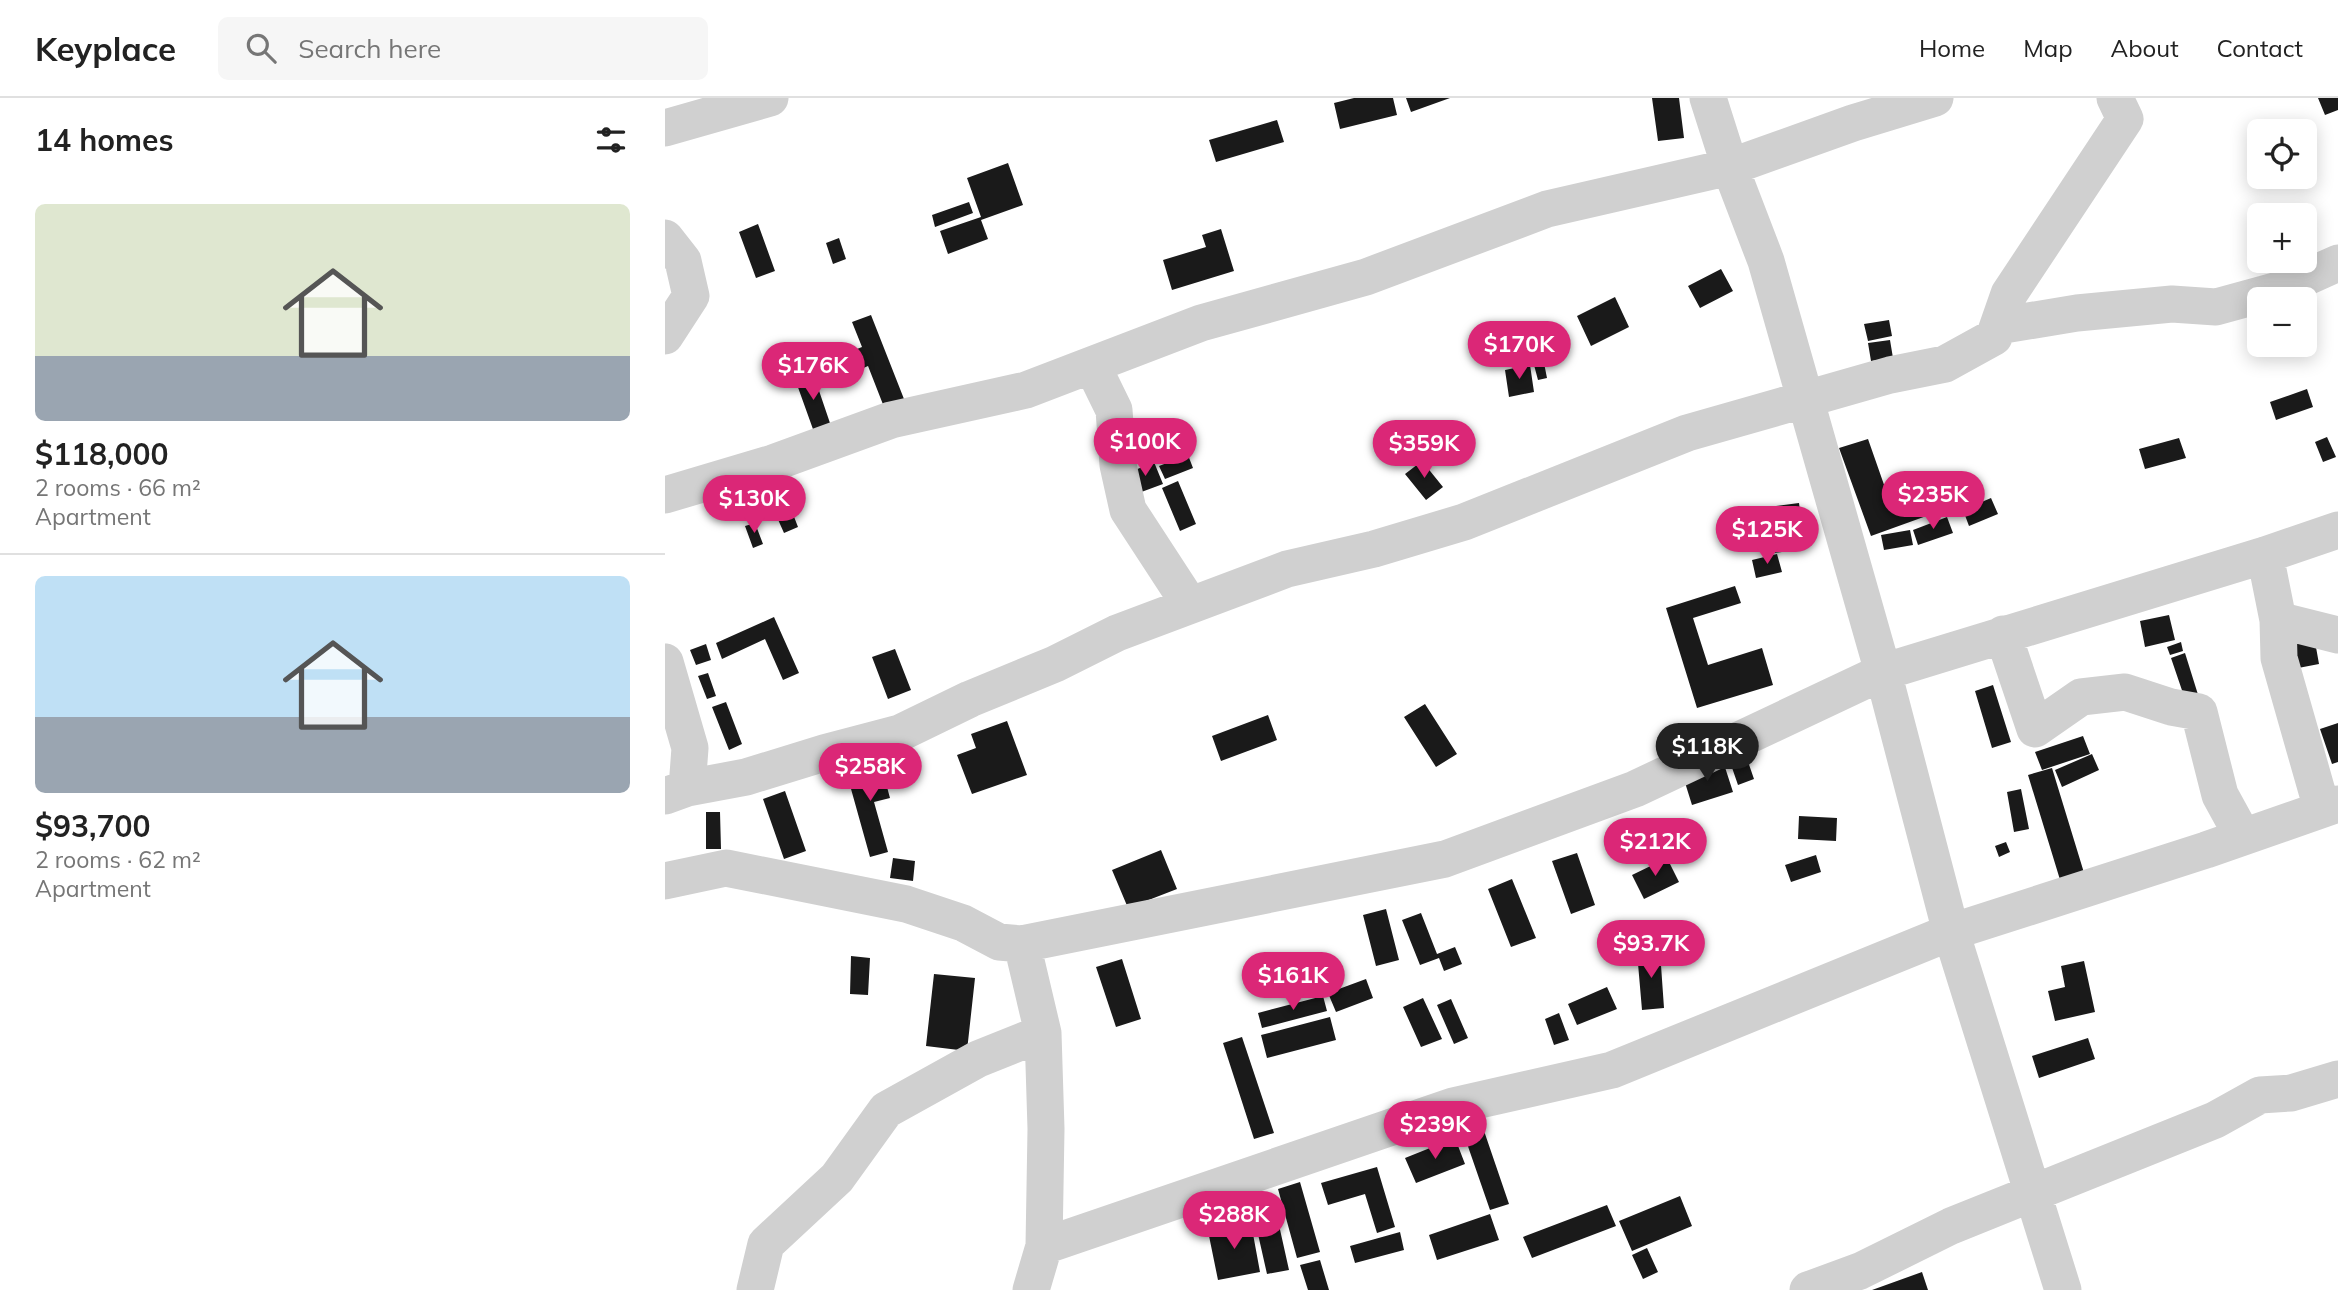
<!DOCTYPE html>
<meta charset="utf-8">
<style>
:root{--surface:#fff;--page:#f6f6f6;--text:#222;--muted:#767676;--line:#e0e0e0;--accent:#db2777}
body{margin:0;font-family:Mulish,sans-serif;background:var(--page);color:var(--text);height:100vh;display:flex;flex-direction:column;font-size:26px;white-space:nowrap}
*{box-sizing:border-box;margin:0}
p{font-size:23px;color:var(--muted)}
.icon{flex:none;width:38px;height:38px;fill:none;stroke:currentColor;stroke-width:2;stroke-linecap:round;stroke-linejoin:round}
.map{position:relative;flex:1;overflow:hidden}
.panel{display:flex;flex-direction:column;background:var(--surface);width:665px}
.panel>*{flex:none}
.buttons{position:absolute;left:1582px;top:21px;display:grid;gap:14px}
.buttons a{display:grid;place-items:center;width:70px;height:70px;border-radius:10px;background:var(--surface);box-shadow:0 4px 18px #0003;font-size:35px}
.price{position:absolute;translate:-50% -60px;padding:0 16px;border-radius:24px;background:var(--accent);color:#fff;font-size:23px;line-height:46px;filter:drop-shadow(0 2px 4px #0008)}
.price::after{content:'';position:absolute;left:50%;top:42px;width:21px;height:16px;margin-left:-10px;background:inherit;clip-path:polygon(0 0,100% 0,50% 100%)}
.price.on{background:#222;color:#fff}
ul{padding:0;list-style:none}
li{display:grid;align-content:center;gap:14px;height:371px;padding:0 35px}
li+li{border-top:2px solid var(--line)}
li span{display:grid;place-items:center;height:217px;border-radius:10px;color:#555}
li>.icon{margin-inline-start:auto}
span .icon{width:126px;height:126px;fill:#fffc;stroke-width:1}
li b{font-size:30px}
h2{display:flex;justify-content:space-between;align-items:center;height:84px;padding:0 35px;font-size:30px}
header{display:flex;align-items:center;gap:42px;box-sizing:border-box;height:98px;padding:0 35px;background:var(--surface);border-bottom:2px solid var(--line)}
header strong{font-size:33px}
nav{display:flex;gap:38px;margin-inline-start:auto;font-size:24px}
.search{width:490px;height:63px;background:var(--page);display:flex;align-items:center;gap:18px;box-sizing:border-box;padding:0 24px;border-radius:10px;color:var(--muted);font-size:26px}
main{display:flex;flex:1;min-height:0}
.map>svg:first-child{display:block}
.building{fill:#1a1a1a}
.lines{fill:none;stroke-linecap:round;stroke-linejoin:round}
.minor{stroke:#d0d0d0;stroke-width:37}
</style>
<header>
<strong>Keyplace</strong>
<div class="search"><svg class="icon" aria-label="search" viewBox="0 0 24 24"><circle cx="10" cy="10" r="6"/><path d="M15 15l6 6"/></svg>Search here</div>
<nav><a>Home</a><a>Map</a><a>About</a><a>Contact</a></nav>
</header>
<main>
<section class="panel">
<h2>14 homes<svg class="icon" aria-label="filters" viewBox="0 0 24 24"><path d="M4 7h16M4 17h16"/><circle cx="9" cy="7" r="2"/><circle cx="15" cy="17" r="2"/></svg></h2>
<ul>
<li><span style="background:linear-gradient(#dfe7d0 70%,#9aa5b1 0)"><svg class="icon" aria-label="home" viewBox="0 0 24 24"><path d="M3 11l9-7 9 7M6 9v11h12V9"/></svg></span><div><b>$118,000</b><p>2 rooms · 66 m²</p><p>Apartment</p></div></li>
<li><span style="background:linear-gradient(#bfe0f5 65%,#9aa5b1 0)"><svg class="icon" aria-label="home" viewBox="0 0 24 24"><path d="M3 11l9-7 9 7M6 9v11h12V9"/></svg></span><div><b>$93,700</b><p>2 rooms · 62 m²</p><p>Apartment</p></div></li>
</ul>
</section>
<div class="map">
<svg width="1673" height="1192" viewBox="0 0 1673 1192">
<rect width="100%" height="100%" fill="#fff"/>
<path class="building" d="M689,0h39l4,17 -57,14 -6,-26z
M741,0h44l-39,14z
M987,0h27l5,40 -26,3z
M1653,0h20v12l-13,5z
M612,22l7,22 -68,20 -7,-22z
M343,65l15,42 -42,15 7,19 -40,15 -8,-23 41,-14 -14,-39z
M304,104l4,11 -38,14 -3,-12z
M93,126l17,47 -19,7 -17,-46z
M556,131l13,42 -62,19 -9,-30 43,-13 -4,-12z
M174,140l7,21 -13,5 -7,-21z
M1056,171l12,22 -33,17 -12,-22z
M950,199l14,30 -38,19 -14,-30z
M206,217l33,84 -20,8 -16,-41 -9,4 -7,-19 10,-4 -10,-25z
M1224,222l3,16 -24,5 -4,-17z
M1225,242l3,18 -22,3 -3,-18z
M879,265l3,15 -9,2 -4,-15z
M865,267l4,27 -25,5 -4,-27z
M148,275l18,53 -17,6 -19,-53z
M1642,291l6,18 -37,13 -6,-18z
M1662,339l9,20 -13,5 -8,-20z
M1514,340l7,20 -41,11 -6,-20z
M1203,341l21,60 44,-15 10,26 -72,26 -32,-88z
M523,357l5,13 -28,11 -6,-13z
M757,363l21,26 -17,13 -21,-26z
M489,364l9,22 -27,10 -8,-21z
M513,383l18,43 -16,7 -18,-43z
M1326,400l7,16 -29,12 -6,-16z
M1134,405l6,46 -32,4 -5,-46z
M126,411l7,18 -14,6 -8,-18z
M1282,419l6,16 -35,12 -5,-15z
M90,425l8,21 -10,4 -8,-22z
M1245,432l3,15 -29,5 -3,-15z
M1112,456l5,18 -26,6 -4,-18z
M1070,488l6,17 -48,15 15,47 54,-17 11,37 -76,23 -31,-100z
M1504,517l6,25 -30,7 -5,-26z
M109,519l25,56 -16,7 -18,-41 -43,20 -6,-16z
M1649,538l5,28 -26,5 -6,-28z
M1516,544l2,9 -13,4 -3,-8z
M41,546l5,16 -15,5 -6,-15z
M230,551l16,41 -23,9 -16,-42z
M1520,555l15,48 -13,4 -16,-47z
M43,575l8,23 -9,3 -9,-23z
M1328,587l18,57 -19,6 -17,-57z
M61,604l16,42 -13,6 -17,-43z
M760,606l32,50 -21,13 -32,-50z
M603,617l9,25 -56,21 -9,-25z
M342,623l20,54 -55,19 -15,-39 19,-7 -5,-14z
M1673,625v39l-6,2 -12,-35z
M1418,638l7,18 -48,16 -7,-18z
M1079,652l10,29 -16,6 -10,-29z
M1427,656l7,16 -37,17 -7,-17z
M215,663l10,37 -16,4 14,50 -18,5 -24,-86z
M1058,663l10,31 -41,13 -10,-32z
M1387,670l33,108 -24,7 -33,-108z
M1356,691l8,40 -15,3 -7,-40z
M120,693l21,60 -22,8 -21,-60z
M41,714h14l1,37h-15z
M1134,718l38,2 -1,23 -38,-2z
M1341,744l4,10 -11,5 -4,-11z
M496,752l16,39 -49,19 -16,-38z
M912,755l18,52 -24,9 -19,-53z
M1151,757l5,17 -30,10 -6,-17z
M228,760l22,3 -2,20 -23,-3z
M1002,760l12,24 -35,17 -12,-24z
M847,781l24,59 -25,9 -23,-58z
M721,811l13,51 -23,6 -13,-51z
M756,815l16,41 18,-7 7,17 -18,7 -5,-13 -19,7 -18,-45z
M995,853l4,57 -22,2 -5,-58z
M186,858l19,2 -2,37 -18,-1z
M457,861l19,60 -25,8 -20,-60z
M1419,863l11,51 -40,9 -7,-30 17,-4 -4,-21z
M269,876l41,4 -8,73 -41,-5z
M701,881l7,19 -37,14 -8,-19z
M942,889l10,22 -40,16 -9,-21z
M658,898l4,15 -65,17 -4,-15z
M758,900l19,41 -21,8 -18,-40z
M786,901l17,39 -14,6 -17,-39z
M894,915l10,27 -15,5 -9,-26z
M665,919l6,23 -69,18 -6,-23z
M577,939l32,96 -20,6 -31,-96z
M1423,940l7,21 -56,19 -7,-22z
M817,1027l27,79 -19,6 -27,-78z
M790,1040l10,26 -49,19 -11,-25z
M712,1069l18,60 -18,6 -12,-39 -37,11 -7,-22z
M635,1084l20,70 -23,6 -19,-69z
M1015,1098l12,30 -60,25 -13,-30z
M942,1107l9,21 -84,32 -9,-21z
M610,1109l14,63 -22,4 -14,-62z
M825,1116l9,26 -62,20 -8,-25z
M586,1125l9,49 -42,8 -10,-49z
M735,1134l4,18 -49,13 -5,-17z
M982,1150l11,24 -15,7 -11,-24z
M655,1162l9,30h-21l-8,-25z
M1257,1174l6,18h-56z"/>
<g class="lines">
<path class="minor" d="M1043,0l22,69 36,94 117,411 68,260 112,358
M0,30l105,-30
M0,140l18,23 8,35 -26,40
M1333,228l79,-13 95,-9 44,3 62,-17 60,-27
M427,267l22,45 4,55 10,45 62,95
M0,397l108,-32 118,-43 135,-30 175,-67 165,-46 181,-68 183,-42 123,-44 82,-25
M1600,457l13,65 1,38 43,151
M1613,522l60,15
M1338,536l32,95 46,-32 44,-5 46,15 28,5 21,83 23,42
M0,564l25,86 -3,40
M0,698l22,-8 59,-11 78,-24 76,-20 70,-34 85,-35 62,-31 170,-64 87,-20 90,-27 223,-89 203,-58 55,-11 49,-27 15,-43 116,-175 -10,-21
M0,783l61,-13 180,36 57,19 36,19 23,2 21,89 3,96 -2,117 -13,44
M357,846l423,-85 190,-70 248,-117 382,-117 73,-25
M379,1148l409,-140 159,-36 339,-138 255,-82 132,-46
M90,1192l11,-46 71,-66 49,-68 92,-51 65,-26
M1143,1192l52,-19 91,-45 264,-106 45,-25 31,-2 47,-14"/>
</g>
</svg>
<div class="buttons">
<a><svg class="icon" aria-label="locate" viewBox="0 0 24 24"><circle cx="12" cy="12" r="6"/><path d="M12 2v4M12 18v4M2 12h4M18 12h4"/></svg></a>
<a>+</a>
<a>−</a>
</div>
<b class="price" style="left:854px;top:283px">$170K</b>
<b class="price" style="left:148px;top:304px">$176K</b>
<b class="price" style="left:480px;top:380px">$100K</b>
<b class="price" style="left:759px;top:382px">$359K</b>
<b class="price" style="left:1268px;top:433px">$235K</b>
<b class="price" style="left:89px;top:437px">$130K</b>
<b class="price" style="left:1102px;top:468px">$125K</b>
<b class="price on" style="left:1042px;top:685px">$118K</b>
<b class="price" style="left:205px;top:705px">$258K</b>
<b class="price" style="left:990px;top:780px">$212K</b>
<b class="price" style="left:986px;top:882px">$93.7K</b>
<b class="price" style="left:628px;top:914px">$161K</b>
<b class="price" style="left:770px;top:1063px">$239K</b>
<b class="price" style="left:569px;top:1153px">$288K</b>
</div>
</main>
